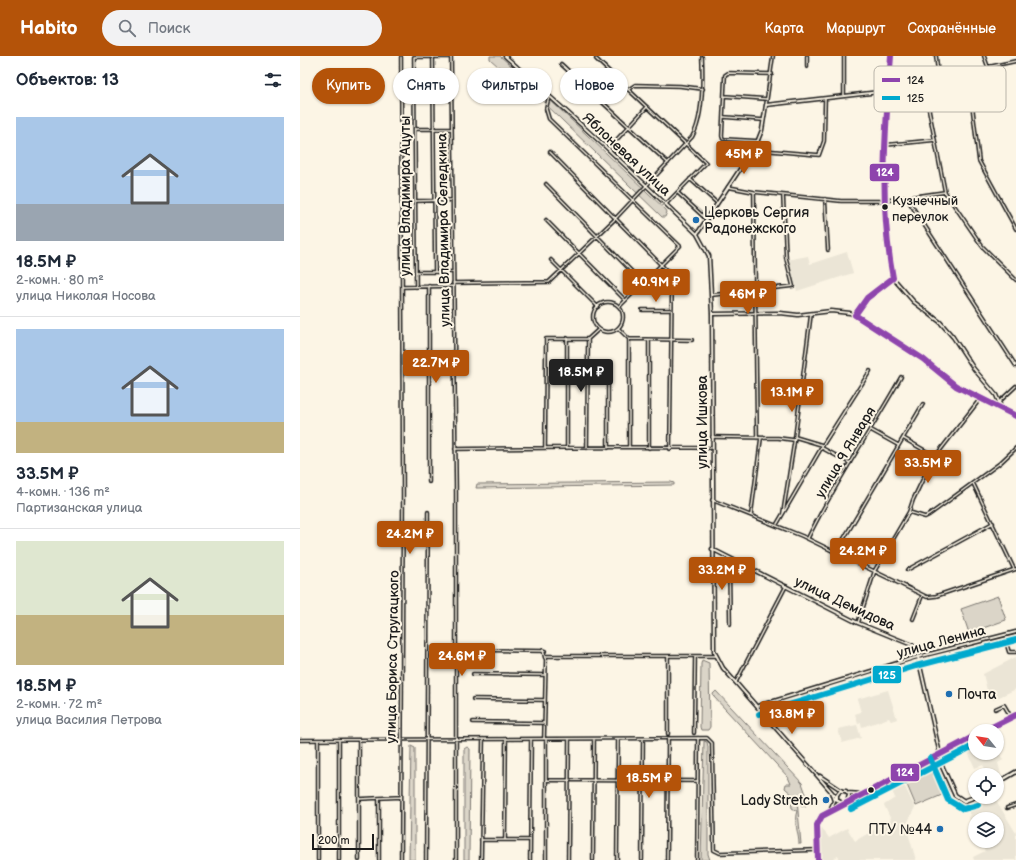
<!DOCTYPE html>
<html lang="ru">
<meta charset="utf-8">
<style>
:root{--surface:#fff;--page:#f2f2f3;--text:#1f2937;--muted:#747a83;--line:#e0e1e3;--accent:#b45309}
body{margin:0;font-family:"Balsamiq Sans",sans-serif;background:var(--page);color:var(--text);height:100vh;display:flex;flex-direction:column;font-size:15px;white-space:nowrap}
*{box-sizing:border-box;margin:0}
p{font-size:13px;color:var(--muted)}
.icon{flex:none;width:22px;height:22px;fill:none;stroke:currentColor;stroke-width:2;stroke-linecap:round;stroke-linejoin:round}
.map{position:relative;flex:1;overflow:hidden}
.sheet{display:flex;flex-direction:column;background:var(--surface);width:300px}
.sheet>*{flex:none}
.top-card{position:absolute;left:12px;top:12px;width:380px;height:36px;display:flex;gap:8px}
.needle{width:26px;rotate:300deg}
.tools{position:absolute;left:668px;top:668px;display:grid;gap:8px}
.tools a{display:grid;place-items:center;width:36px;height:36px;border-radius:50%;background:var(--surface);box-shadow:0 1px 3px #0004;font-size:20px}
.scale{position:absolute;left:12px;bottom:10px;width:62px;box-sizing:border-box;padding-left:4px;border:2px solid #1c1c1c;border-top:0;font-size:11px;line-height:14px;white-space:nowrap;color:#1c1c1c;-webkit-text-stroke:3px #fcf5e5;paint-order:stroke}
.price{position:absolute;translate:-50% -34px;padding:0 9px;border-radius:4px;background:var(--accent);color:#fff;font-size:13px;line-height:26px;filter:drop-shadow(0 1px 2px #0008)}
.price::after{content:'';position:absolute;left:50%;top:24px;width:12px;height:9px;margin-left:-6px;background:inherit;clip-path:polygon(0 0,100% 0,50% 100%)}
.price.on{background:#222;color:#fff}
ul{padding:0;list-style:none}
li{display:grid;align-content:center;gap:8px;height:212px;padding:0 16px}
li+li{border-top:1px solid var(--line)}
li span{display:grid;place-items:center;height:124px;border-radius:0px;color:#555}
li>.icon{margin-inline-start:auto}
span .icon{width:72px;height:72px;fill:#fffc;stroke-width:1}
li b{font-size:17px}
h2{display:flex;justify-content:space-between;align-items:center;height:48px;padding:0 16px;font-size:17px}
.tag{padding:0 14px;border-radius:18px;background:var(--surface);box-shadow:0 1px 3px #0004;font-size:14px;line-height:36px}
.tag.on{background:var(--accent);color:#fff}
header{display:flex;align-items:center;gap:24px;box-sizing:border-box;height:56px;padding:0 20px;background:var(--accent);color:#fff}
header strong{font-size:19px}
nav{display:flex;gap:22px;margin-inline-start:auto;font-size:14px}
.search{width:280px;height:36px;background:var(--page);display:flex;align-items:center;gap:10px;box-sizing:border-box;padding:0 14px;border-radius:22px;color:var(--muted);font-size:15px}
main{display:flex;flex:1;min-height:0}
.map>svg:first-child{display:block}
.built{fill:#ebe5d6}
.green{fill:#dbd5c8;stroke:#7c7872}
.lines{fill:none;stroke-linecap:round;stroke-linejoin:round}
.minor-casing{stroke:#1c1c1c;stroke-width:4.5}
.tertiary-casing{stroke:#1c1c1c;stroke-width:5}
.secondary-casing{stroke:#1c1c1c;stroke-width:5.5}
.minor{stroke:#fcf5e5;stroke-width:1.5}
.tertiary{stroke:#fcf5e5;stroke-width:2}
.secondary{stroke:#fcf5e5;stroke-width:2.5}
.bus-1-casing{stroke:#fcf5e5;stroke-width:9}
.bus-2-casing{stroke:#fcf5e5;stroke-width:9}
.bus-1{stroke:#8e44ad;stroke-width:6}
.bus-2{stroke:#00a9ce;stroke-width:6}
.bus-dot{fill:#1c1c1c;stroke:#fcf5e5;stroke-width:1.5}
.poi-dot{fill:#1f6fb2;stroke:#fcf5e5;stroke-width:1.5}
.labels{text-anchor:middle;stroke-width:4;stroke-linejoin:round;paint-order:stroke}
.bus-label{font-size:13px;fill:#1c1c1c;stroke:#fcf5e5;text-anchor:start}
.street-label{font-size:14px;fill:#1c1c1c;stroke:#fcf5e5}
.poi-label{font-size:14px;fill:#1c1c1c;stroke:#fcf5e5;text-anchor:start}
.key{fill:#fcf5e5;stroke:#b9b4a9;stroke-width:1}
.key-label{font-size:11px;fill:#1c1c1c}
.line-badge{stroke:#fcf5e5;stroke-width:1.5}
.badge-label{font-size:11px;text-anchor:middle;font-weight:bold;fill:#fff}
</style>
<header>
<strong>Habito</strong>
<div class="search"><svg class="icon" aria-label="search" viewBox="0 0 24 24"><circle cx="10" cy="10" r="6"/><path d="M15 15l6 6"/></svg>Поиск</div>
<nav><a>Карта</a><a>Маршрут</a><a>Сохранённые</a></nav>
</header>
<main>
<section class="sheet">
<h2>Объектов: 13<svg class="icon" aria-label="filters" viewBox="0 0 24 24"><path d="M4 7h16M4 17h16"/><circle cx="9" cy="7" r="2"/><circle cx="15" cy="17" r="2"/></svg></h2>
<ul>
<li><span style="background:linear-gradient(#a9c7e8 70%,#9aa5b1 0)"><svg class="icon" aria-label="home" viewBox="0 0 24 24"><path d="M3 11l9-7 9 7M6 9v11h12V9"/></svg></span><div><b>18.5M ₽</b><p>2-комн. · 80 m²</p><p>улица Николая Носова</p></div></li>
<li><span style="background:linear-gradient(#a9c7e8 75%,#c2b280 0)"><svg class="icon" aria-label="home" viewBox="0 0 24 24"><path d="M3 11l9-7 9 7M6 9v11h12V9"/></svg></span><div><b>33.5M ₽</b><p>4-комн. · 136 m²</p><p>Партизанская улица</p></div></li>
<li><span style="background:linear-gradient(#dfe7d0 60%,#c2b280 0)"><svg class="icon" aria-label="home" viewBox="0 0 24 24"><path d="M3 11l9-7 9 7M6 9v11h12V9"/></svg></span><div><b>18.5M ₽</b><p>2-комн. · 72 m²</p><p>улица Василия Петрова</p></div></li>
</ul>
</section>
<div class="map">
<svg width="716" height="804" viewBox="0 0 716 804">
<rect width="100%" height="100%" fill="#fcf5e5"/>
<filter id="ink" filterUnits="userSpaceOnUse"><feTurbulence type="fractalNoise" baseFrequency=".025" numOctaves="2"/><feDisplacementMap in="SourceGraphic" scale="8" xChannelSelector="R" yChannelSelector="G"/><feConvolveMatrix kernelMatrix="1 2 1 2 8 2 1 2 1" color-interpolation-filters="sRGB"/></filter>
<g filter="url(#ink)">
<path class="built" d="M547,196l6,21 -56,18 -10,-31 21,-4 2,8z
M716,601v32l-23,11 -6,-10 -4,-16z
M588,634l9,29 -6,2 -2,-3 -27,9 -1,-4 -3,1 -3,-10 6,-2 -4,-13z
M557,669l4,13 -19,5 -4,-14z
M675,688v9h22v-5l6,12 -5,3 4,15 -5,3v-6h-9l-5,-10 -8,3 -9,-20z
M601,723l14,28 -9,19 10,34h-76l-2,-4 -7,4h-9l-2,-31 2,-1 7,10 18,-10 8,13 36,-21 -7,-15 11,-7 -5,-12z
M680,741h14l22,36v27h-42l-1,-3 12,-6 -5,-10h17v-22h-22v11l-7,-13 3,-2 -5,-9z"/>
<path class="green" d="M190,0h10l16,14 -4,5h-4l-18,-16z
M228,23l138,131 1,2 -2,5h-3l-133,-129 -5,-6z
M371,426l3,1v2l-198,3 1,-4z
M698,540l8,24 -37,13 -8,-24z
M402,604l7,3 1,64 -2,3h-7l-1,-3 1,-63z
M416,635l86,92 5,14 -2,5 1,5 -5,-2 1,-5 -2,-2 -3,2 4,44h-2c0,-10 -6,-23 -2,-33l-5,-3 -1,-7h2l2,-4 -10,-9 1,-4h5l-3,-7 -74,-80 -1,-3z
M404,685l3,1 1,5v107l2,6h-9z
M111,690l4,2v112h-6z
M167,691l3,2 -1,111h-5v-111z
M636,707l13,29 -33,14 -11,-26z"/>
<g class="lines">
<g class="minor-casing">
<path id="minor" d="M544,0v39
M636,0l2,17
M101,1l1,230
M133,1l2,215
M296,3l110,104 -40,41
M261,8l107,99
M507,11v-11
M688,11l28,-6
M670,32l9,73 37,68
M329,33l6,-4 45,1 23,3
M249,40l-3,13 3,10 131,127 -61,61
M424,40l42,3
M588,42l39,2 62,-16 -1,-17 -4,-11
M627,44l18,92 37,54 34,34
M466,49l7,-49
M424,61l39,3
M115,73h36
M458,85l-35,-2 -1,-3 3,-61 3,-2 44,1
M456,89l5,5 58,5 5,-14 1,-42
M585,89l50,-5
M308,93l39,-42
M250,96l122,124 -2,173
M390,123l27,24
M246,128l97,99
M428,131l26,5 87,9h42l62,-9
M454,136l3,246
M378,137l28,26
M606,141l110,169
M525,143l3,51
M115,145l36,-1
M246,164l79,80
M251,204l47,47
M116,216h37
M153,227l96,-1 66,-63 77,-82c11,-19 11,-58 10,-80
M129,230v196
M116,231l-2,-230h37l5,436v367
M412,239l81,-9 -7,-28 -3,-63
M293 261a15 15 0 1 1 30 0a15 15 0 1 1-30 0Z
M342,254h28
M319,273l10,10 63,1
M267,282v110
M308,308v84
M699,346l17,-16
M571,374l27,15
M412,381l66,1 16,2
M495,381l27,8
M603,382l28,16 3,4
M245,391l1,-108h42l11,-10
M329,391v-108
M287,392l1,-109
M349,392v-108
M522,392l28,15
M155,393l174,-2 82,1
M673,427l41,86
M412,444l90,36 125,61 9,-1 80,-27
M609,456l16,5 4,-2 71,-52 16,-15
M483,457l12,-76 16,-123
M451,459l10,-77
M477,468l46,-79 47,-74
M508,482c27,-56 63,-107 93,-161
M536,496l87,-148
M429,502l1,66
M607,514l86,-47
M613,563l9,-23
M558,567l17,-53 34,-58 4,-12 18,-38 49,-63
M705,583l4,13h7
M172,594l73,1
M243,594l2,8
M173,618l72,1
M436,626l50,-96
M173,643l71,1
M695,653l9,-4 7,12
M173,666l71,1
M684,675l32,-16
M394,677l1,-76
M368,678v-77
M244,683l2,-83h170
M0,684l407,-2 5,5v3l2,104 6,3 97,-3
M18,684v120
M39,684v120
M59,684v120
M637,699l38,-19
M246,724l152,1
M59,743l20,-1
M707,752l9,-3
M181,784h49
M205,784l1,-101
M79,804v-62l22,-1
M101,804l2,-366 -1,-207 51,-1
M126,804l2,-348
M181,804l2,-121
M230,804l1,-120
M246,804v-121
M268,804l1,-120
M293,804l1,-121
M317,804l1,-121
M342,804l1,-121
M367,804l1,-122
M397,804l1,-122"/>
</g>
<g class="tertiary-casing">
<path id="tertiary" d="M205,0l103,93 89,85 12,22 3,58 2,337 9,17 113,129 -2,4
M591,0l-8,113 3,72 7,37 21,24 26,20 13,15 21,32 22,26 6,14
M397,178l59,-89 6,-15 4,-25 122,-14
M412,258l68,-1 18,2 33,-4 19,2 73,46 33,27 60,30
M555,259l12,-17 26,-20
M412,493l146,74 54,22 5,5 1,7 22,97
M458,650l156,-48 102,-26
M460,653l155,-48 101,-25
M520,720l21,14
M547,737l16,1
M544,748l-7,-4v-5l3,-4h6l3,4 -2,7
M530,754l4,-9 -3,-9"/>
</g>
<g class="secondary-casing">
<path id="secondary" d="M697,727l19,-11
M518,804l-1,-35 5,-9 115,-61 18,40 9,6 11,-4"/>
</g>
<use href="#minor" class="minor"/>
<use href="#tertiary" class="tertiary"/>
<use href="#secondary" class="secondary"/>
<g class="bus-1-casing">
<path id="bus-1" d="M591,0c-6,75 -12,148 2,222l-26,20 -12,17 68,44 33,27 60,30
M684,675l32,-16
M518,804l-1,-35 5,-9 153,-80"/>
</g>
<g class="bus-2-casing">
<path id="bus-2" d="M459,658l157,-48 100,-26
M630,702l18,42 15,9 15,-4
M551,753l124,-64"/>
</g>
<use href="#bus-1" class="bus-1"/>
<use href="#bus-2" class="bus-2"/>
</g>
</g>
<g class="bus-dot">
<circle cx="585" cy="151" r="3.5"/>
<circle cx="571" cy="734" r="3.5"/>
</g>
<g class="poi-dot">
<circle cx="396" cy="164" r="4"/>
<circle cx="649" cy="638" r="4"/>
<circle cx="526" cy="744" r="4"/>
<circle cx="640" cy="773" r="4"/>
</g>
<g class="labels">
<g class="bus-label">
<text x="592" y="149">Кузнечный<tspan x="592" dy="16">переулок</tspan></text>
</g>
<g class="street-label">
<text transform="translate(327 98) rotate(43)" y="5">Яблоневая улица</text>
<text transform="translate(105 140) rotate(-90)" y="5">улица Владимира Ацуты</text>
<text transform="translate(143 174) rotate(-91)" y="5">улица Владимира Селедкина</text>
<text transform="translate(402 366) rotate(-90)" y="5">улица Ишкова</text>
<text transform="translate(545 396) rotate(-59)" y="5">улица 9 Января</text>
<text transform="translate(545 547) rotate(25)" y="5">улица Демидова</text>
<text transform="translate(641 585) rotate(-15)" y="5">улица Ленина</text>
<text transform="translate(92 601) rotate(-89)" y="5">улица Бориса Стругацкого</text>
</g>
<g class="poi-label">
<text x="404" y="161">Церковь Сергия<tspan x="404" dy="16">Радонежского</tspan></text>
<text x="657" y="643">Почта</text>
<text x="518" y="749" text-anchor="end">Lady Stretch</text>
<text x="632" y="778" text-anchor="end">ПТУ №44</text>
</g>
</g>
<rect x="574" y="10" width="132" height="46" rx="6" class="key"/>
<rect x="582" y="22" width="18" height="4" fill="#8e44ad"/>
<rect x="582" y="40" width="18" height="4" fill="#00a9ce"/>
<g class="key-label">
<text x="607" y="28">124</text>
<text x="607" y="46">125</text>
</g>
<g class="line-badge">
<rect x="569" y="107" width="31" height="19" rx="4" fill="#8e44ad"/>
<rect x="572" y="609" width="30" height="19" rx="4" fill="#00a9ce"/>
<rect x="590" y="707" width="30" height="19" rx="4" fill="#8e44ad"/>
</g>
<g class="badge-label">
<text x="585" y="120">124</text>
<text x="587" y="623">125</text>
<text x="605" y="720">124</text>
</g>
</svg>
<div class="tools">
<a><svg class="needle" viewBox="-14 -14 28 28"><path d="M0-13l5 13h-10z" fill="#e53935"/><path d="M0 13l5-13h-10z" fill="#747a83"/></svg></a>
<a><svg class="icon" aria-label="locate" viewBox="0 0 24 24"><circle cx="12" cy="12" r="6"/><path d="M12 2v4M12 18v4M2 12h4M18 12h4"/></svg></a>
<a><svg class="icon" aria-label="layers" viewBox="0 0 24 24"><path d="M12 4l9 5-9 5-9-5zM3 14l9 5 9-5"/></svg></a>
</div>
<div class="scale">200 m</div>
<b class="price" style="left:444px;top:119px">45M ₽</b>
<b class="price" style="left:356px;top:247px">40.9M ₽</b>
<b class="price" style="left:448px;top:259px">46M ₽</b>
<b class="price" style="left:136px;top:328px">22.7M ₽</b>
<b class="price on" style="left:281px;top:337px">18.5M ₽</b>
<b class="price" style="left:492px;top:357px">13.1M ₽</b>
<b class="price" style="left:628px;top:428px">33.5M ₽</b>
<b class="price" style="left:110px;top:499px">24.2M ₽</b>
<b class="price" style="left:563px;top:516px">24.2M ₽</b>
<b class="price" style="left:422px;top:535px">33.2M ₽</b>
<b class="price" style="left:162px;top:621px">24.6M ₽</b>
<b class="price" style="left:492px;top:679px">13.8M ₽</b>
<b class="price" style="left:349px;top:743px">18.5M ₽</b>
<div class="top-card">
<a class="tag on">Купить</a>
<a class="tag">Снять</a>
<a class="tag">Фильтры</a>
<a class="tag">Новое</a>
</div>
</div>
</main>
